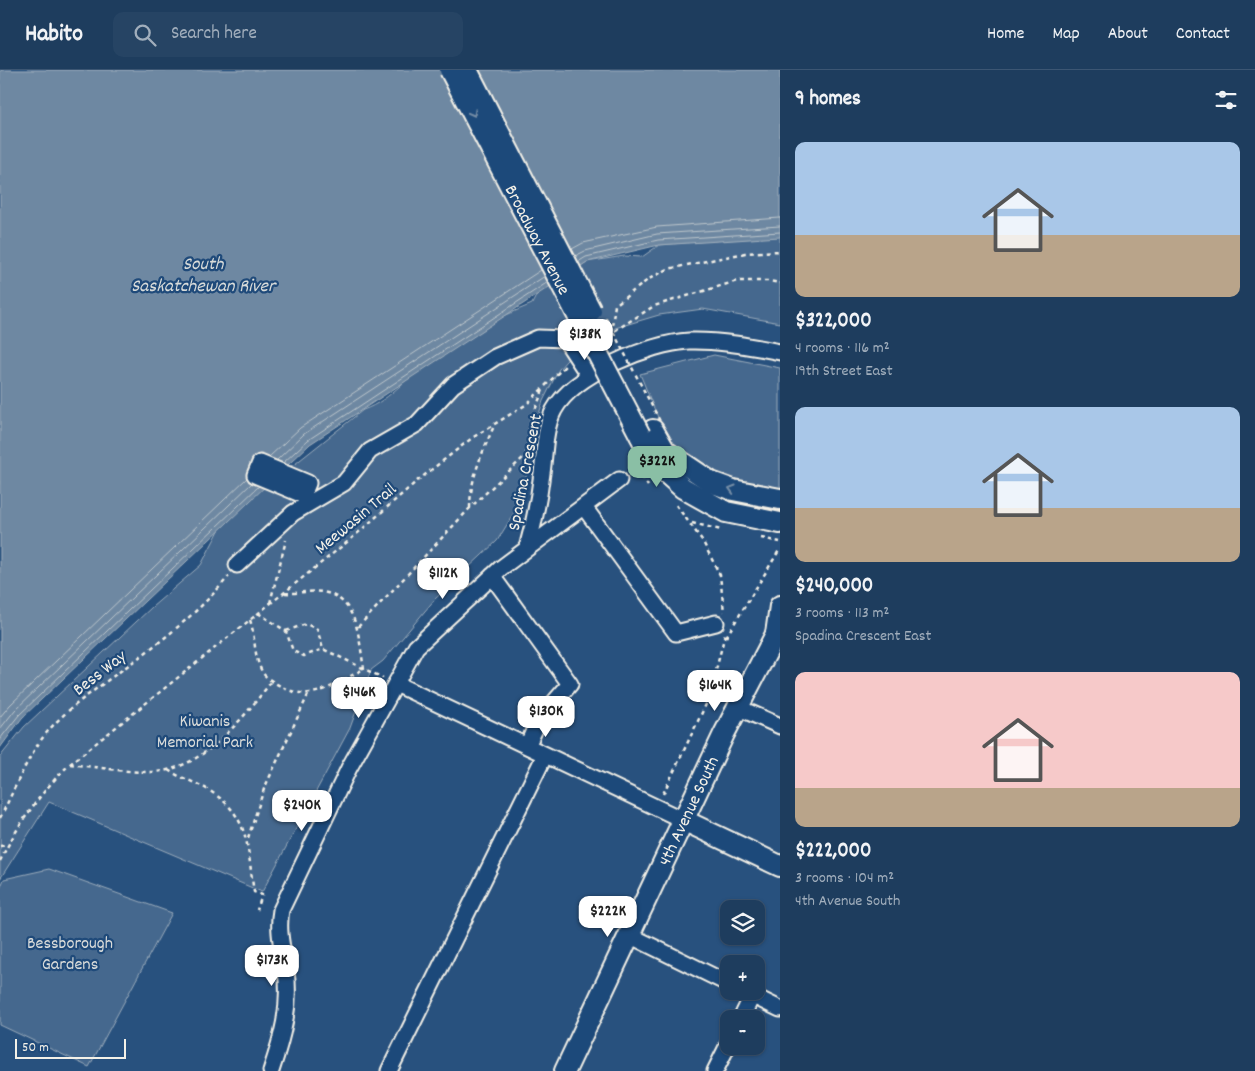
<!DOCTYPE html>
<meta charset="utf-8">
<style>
:root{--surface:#1e3d5e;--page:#264464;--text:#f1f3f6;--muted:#a1aebc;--line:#3c5673;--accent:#8abfa5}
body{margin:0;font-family:Dekko,sans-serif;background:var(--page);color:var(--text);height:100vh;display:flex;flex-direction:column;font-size:19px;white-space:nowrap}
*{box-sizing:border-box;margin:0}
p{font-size:16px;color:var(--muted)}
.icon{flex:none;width:28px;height:28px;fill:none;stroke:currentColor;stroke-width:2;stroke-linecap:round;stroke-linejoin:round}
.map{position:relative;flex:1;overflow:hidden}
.details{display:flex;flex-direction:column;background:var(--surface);width:475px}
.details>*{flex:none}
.tools{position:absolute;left:720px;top:830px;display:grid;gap:10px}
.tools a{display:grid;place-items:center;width:45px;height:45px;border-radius:10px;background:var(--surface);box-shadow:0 1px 4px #0004,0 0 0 1px var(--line);font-size:25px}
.scale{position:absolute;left:15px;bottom:12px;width:111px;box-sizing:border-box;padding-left:5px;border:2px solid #f4f1e8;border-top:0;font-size:14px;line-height:18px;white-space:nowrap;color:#f4f1e8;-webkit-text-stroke:4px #1f4a7a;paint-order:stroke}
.price{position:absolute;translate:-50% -42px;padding:0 11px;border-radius:10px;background:#fff;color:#222;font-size:16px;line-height:32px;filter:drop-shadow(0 1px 2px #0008)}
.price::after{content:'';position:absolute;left:50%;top:30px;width:15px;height:11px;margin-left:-8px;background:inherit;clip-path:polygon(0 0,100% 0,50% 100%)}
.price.on{background:var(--accent);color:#111}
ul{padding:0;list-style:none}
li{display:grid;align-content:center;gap:10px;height:265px;padding:0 15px}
li span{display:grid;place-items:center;height:155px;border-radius:10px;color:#555}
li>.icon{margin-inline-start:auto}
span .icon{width:90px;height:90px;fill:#fffc;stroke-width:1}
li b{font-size:21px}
h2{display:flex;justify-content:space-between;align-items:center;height:60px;padding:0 15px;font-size:21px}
header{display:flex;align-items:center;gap:30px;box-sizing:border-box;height:70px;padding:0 25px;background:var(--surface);border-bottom:1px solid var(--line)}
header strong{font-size:24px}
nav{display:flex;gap:28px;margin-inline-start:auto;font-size:18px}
.search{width:350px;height:45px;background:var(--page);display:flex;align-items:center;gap:12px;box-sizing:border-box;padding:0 18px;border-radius:10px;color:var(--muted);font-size:19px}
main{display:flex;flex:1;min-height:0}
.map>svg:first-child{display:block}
.green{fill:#45688e;stroke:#9cacbb}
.water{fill:#6e88a2;stroke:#a4b2be}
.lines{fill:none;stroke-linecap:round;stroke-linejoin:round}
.shore{stroke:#bec7cc;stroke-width:1}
.minor-casing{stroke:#f4f1e8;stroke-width:19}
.major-casing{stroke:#f4f1e8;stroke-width:24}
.path{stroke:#f4f1e8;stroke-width:2.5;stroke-dasharray:4 4;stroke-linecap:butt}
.minor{stroke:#1f4a7a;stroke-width:15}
.major{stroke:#1f4a7a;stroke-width:20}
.major-bridge-casing{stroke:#f4f1e8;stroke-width:24;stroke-linecap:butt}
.path-bridge{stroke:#f4f1e8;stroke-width:2.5;stroke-dasharray:4 4;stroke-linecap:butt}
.major-bridge{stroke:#1f4a7a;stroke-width:20}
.oneway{stroke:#748da6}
.labels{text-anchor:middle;stroke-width:4.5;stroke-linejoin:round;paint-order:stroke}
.street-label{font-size:18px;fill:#f4f1e8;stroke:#1f4a7a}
.park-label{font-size:18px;fill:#dadcda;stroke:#1f4a7a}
.water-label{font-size:19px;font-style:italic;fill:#d9dcda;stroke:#1f4a7a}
</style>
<header>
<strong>Habito</strong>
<div class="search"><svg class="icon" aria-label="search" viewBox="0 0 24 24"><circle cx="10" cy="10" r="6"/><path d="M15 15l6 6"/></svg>Search here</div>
<nav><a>Home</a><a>Map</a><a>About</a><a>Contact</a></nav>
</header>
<main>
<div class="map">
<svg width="780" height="1001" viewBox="0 0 780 1001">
<rect width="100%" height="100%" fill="#28517e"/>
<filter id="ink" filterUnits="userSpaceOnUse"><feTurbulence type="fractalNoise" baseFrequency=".02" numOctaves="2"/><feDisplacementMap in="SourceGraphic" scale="10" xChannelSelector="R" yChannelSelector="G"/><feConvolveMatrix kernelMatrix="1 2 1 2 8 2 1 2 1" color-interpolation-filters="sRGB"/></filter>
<g filter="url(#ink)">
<path class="green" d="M780,165v88l-77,-14 -44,6 -44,13 -42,25 -14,16 -16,32 -8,26 -6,39 -10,39 -22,36 -62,58 -52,62 -12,9 -21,58 -88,164 -213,-90 -49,77v-122l24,-30 128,-120 49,-42 23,-44 57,-51 14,-6 68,-54c29,-10 48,-38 73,-56 30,-21 62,-36 96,-50l6,-12 49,-30 37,-6 18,1 17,-12z
M714,285l66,13v121c-32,-7 -76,-11 -100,-36 -19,-22 -29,-53 -40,-79z
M49,799l123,44 -83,154 -89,-42v-136l4,-10z"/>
<path class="water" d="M2,0h778v167l-121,8 -72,17 -277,182 -288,274 -22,30v-677z"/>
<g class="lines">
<path class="shore" d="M572,179l11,-6 74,-16 123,-9
M575,186l10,-5 72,-17 123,-8
M578,192l8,-5 72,-17 122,-8
M269,387l31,-29 241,-158
M277,390l27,-26 241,-158
M283,393l25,-23 240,-158
M0,647l10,-12 237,-227
M0,659l15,-19 237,-227
M0,669l19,-24 240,-229"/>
<g class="minor-casing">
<path id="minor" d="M260,393l48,20 -5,12 -48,-20z
M584,437l92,126 40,-10
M527,478c7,-24 12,-50 15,-75 3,-20 2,-44 12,-63 20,-36 96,-67 135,-69 30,-1 62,5 91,11
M237,495l56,-52 51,-30 26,-32 47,-27 36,-39 42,-28 43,-19 27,1 24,37
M492,506l78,108 -31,36 -12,26
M396,614l287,136
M737,637l43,19
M629,865l100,49
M743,921l37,18
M741,949l11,-23
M271,1001c11,-33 20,-64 15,-100 -3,-21 -9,-39 -5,-61l68,-142 67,-121 85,-79 118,-88
M389,1001l156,-316
M715,1001l14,-28"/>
</g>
<g class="major-casing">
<g id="major">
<path d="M653,360l12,21 46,31 22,8 47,9"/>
<path d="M640,365l15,28 28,25 43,24 54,11"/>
<path d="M776,564l4,-28"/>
<path d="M683,750l97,46"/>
<path id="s1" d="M565,1001l159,-337 52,-100 4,-5"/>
</g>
</g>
<path class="path" d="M611,263l4,-28 34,-26 19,-10 77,-16 35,-2
M608,265l46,-29 83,-25h32l11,2
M642,406l6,10
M676,435l26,35 18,35 4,37
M470,438c0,-29 12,-55 24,-82
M692,453l29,7
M761,468l19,4
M285,523c14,1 28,-4 42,0 32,9 32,49 37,76
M270,533l16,-63
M258,543l28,18 7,20 11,5 19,-7 60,29
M250,550c6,17 3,37 13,53 4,6 12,10 19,14 32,17 53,-4 82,-18
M358,557l112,-119 56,-53 5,-35 12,-30
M286,561l20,-7 11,5 6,20
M726,567l54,-88
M70,694c26,3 54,8 80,8 52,0 93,-54 122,-91
M168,700c14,9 31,13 45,23 38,25 34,58 41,99l8,3 -5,15
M663,724l46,-96 16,-64
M0,748c15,-29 27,-62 48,-87 18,-21 44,-39 67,-56 40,-29 82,-60 114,-99
M248,768l16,-49 44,-94
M0,776l8,-1
M0,791c17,-35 42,-71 70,-97l281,-225 66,-58 55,-43 55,-34 38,-38"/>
<use href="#minor" class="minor"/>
<use href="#major" class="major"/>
<g class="major-bridge-casing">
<g id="major-bridge">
<path id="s2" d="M450,0l190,365"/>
<path d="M467,0l124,241"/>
</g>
</g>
<path class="path-bridge" d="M606,248l56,107"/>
<use href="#major-bridge" class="major-bridge"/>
</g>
<defs><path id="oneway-chevron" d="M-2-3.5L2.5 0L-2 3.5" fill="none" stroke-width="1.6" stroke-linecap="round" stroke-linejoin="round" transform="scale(1.25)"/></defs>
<g class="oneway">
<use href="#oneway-chevron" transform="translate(473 43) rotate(62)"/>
<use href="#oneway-chevron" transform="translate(732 419) rotate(-164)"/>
</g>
</g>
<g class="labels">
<g class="street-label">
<text dy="6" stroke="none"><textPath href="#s2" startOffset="191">Broadway Avenue</textPath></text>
<text transform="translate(524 402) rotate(-79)" y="6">Spadina Crescent</text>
<text transform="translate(355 448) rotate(-40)" y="6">Meewasin Trail</text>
<text transform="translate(99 602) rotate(-38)" y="6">Bess Way</text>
<text dy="6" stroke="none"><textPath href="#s1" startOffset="288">4th Avenue South</textPath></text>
</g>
<g class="park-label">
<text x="205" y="656">Kiwanis<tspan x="205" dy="21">Memorial Park</tspan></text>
<text x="70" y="878">Bessborough<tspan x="70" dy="21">Gardens</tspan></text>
</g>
<g class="water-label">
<text x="203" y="199">South<tspan x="203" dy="22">Saskatchewan River</tspan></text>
</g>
</g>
</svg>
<div class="tools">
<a><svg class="icon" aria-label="layers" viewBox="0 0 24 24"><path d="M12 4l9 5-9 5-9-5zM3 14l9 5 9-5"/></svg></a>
<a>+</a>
<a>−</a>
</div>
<div class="scale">50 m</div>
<b class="price" style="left:585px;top:291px">$138K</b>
<b class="price on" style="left:657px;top:418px">$322K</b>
<b class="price" style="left:443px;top:530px">$112K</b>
<b class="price" style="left:715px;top:642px">$164K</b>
<b class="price" style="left:359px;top:649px">$146K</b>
<b class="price" style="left:546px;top:668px">$130K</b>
<b class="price" style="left:302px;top:762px">$240K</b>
<b class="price" style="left:608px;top:868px">$222K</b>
<b class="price" style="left:272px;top:917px">$173K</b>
</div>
<section class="details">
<h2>9 homes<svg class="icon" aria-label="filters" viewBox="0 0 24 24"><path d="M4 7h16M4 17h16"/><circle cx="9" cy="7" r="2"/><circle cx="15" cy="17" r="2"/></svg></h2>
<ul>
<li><span style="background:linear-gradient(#a9c7e8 60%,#b9a48a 0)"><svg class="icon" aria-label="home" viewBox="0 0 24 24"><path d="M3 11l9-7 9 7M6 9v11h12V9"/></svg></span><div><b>$322,000</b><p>4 rooms · 116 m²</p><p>19th Street East</p></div></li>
<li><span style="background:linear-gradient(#a9c7e8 65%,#b9a48a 0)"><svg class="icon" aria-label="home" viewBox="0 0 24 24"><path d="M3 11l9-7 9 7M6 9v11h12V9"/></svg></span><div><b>$240,000</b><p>3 rooms · 113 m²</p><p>Spadina Crescent East</p></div></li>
<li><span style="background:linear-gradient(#f6c9c9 75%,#b9a48a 0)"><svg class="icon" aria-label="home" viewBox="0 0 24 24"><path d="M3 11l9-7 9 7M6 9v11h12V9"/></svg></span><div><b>$222,000</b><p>3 rooms · 104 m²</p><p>4th Avenue South</p></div></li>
</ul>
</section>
</main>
